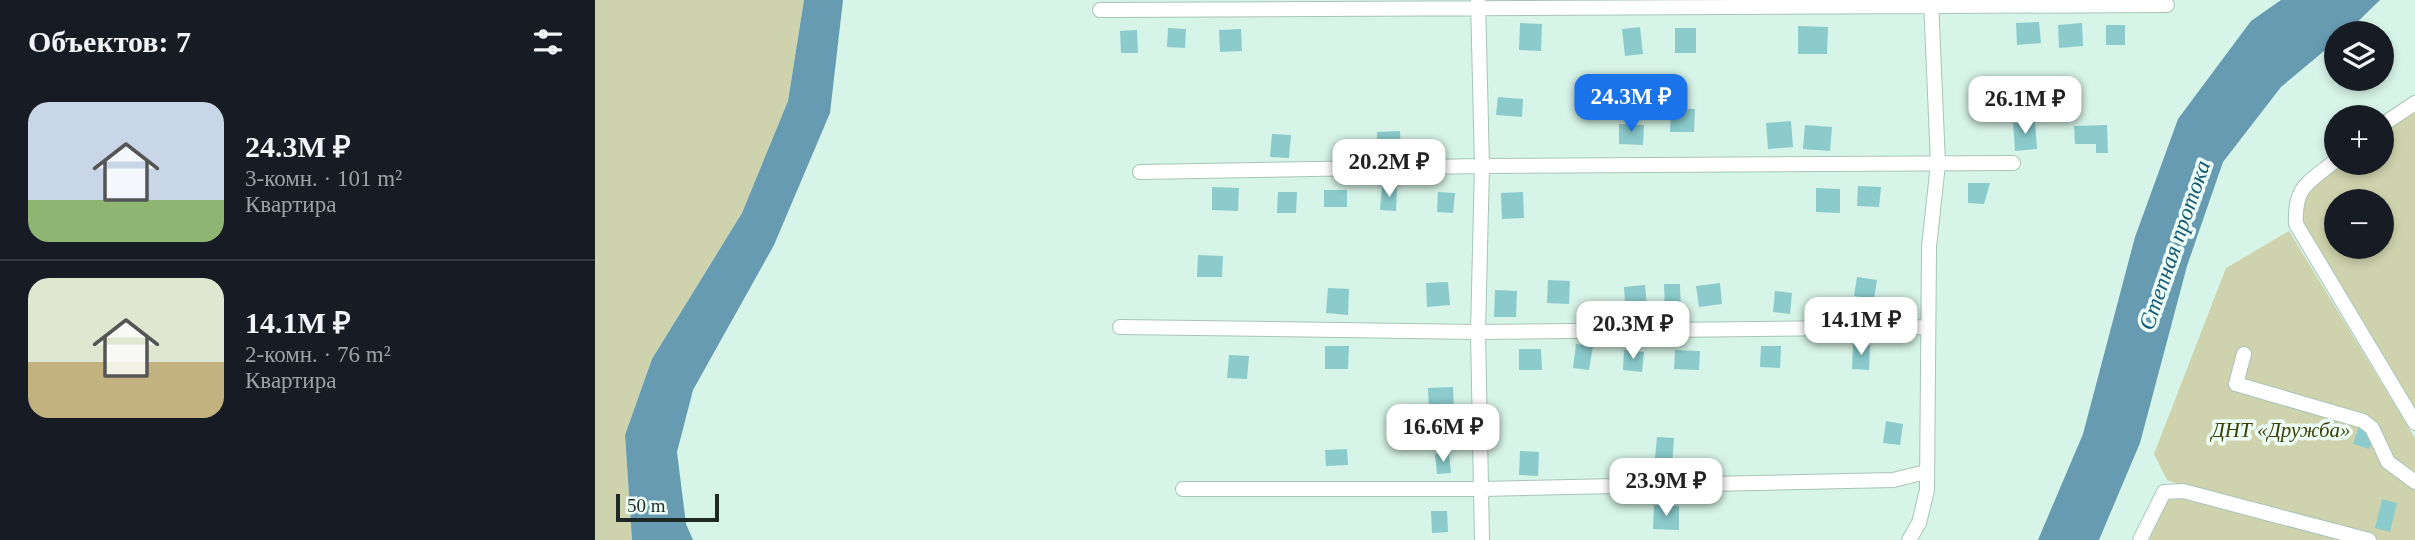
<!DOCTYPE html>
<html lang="ru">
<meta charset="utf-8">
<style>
:root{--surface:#171b24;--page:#242831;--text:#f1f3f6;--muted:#9ea1a6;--line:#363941;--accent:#1a73e8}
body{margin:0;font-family:"Times New Roman",serif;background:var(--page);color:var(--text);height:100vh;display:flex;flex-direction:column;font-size:26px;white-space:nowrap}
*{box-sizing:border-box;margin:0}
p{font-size:23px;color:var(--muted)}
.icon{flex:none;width:38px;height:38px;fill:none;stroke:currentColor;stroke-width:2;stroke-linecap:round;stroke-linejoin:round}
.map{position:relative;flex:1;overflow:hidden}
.sheet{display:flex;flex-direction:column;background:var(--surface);width:595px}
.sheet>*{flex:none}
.controls{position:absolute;left:1729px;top:21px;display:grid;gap:14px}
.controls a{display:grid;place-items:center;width:70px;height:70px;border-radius:50%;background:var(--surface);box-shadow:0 4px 10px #0003;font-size:35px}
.scale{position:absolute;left:21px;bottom:18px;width:103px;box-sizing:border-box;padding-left:7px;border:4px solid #1e2925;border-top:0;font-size:19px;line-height:24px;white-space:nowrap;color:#1e2925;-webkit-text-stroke:5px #edfef7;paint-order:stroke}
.price{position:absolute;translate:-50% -60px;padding:0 16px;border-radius:14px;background:#fff;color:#222;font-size:23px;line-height:46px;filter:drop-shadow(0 2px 4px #0008)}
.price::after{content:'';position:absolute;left:50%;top:42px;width:21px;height:16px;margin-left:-10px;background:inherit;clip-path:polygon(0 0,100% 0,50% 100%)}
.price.active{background:var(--accent);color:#fff}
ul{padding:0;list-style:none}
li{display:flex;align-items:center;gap:21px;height:175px;padding:0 28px}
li+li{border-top:2px solid var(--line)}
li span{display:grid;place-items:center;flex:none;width:196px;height:140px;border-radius:21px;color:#555}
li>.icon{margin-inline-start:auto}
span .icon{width:84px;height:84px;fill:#fffc;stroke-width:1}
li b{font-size:30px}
h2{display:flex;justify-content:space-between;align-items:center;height:84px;padding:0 28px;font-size:30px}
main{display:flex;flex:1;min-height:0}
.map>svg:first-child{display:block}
.green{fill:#cfd3ad;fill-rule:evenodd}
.water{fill:#669bb1}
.building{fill:#8bcbcc}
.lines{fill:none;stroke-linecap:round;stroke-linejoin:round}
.street-casing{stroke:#a8c4b9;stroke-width:16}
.street{stroke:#fff;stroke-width:14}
.labels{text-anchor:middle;stroke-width:7;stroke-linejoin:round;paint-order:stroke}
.park-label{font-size:21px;font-style:italic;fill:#3c3e02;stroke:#edfef7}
.water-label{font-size:23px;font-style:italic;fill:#165b73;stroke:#edfef7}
</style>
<main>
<section class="sheet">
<h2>Объектов: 7<svg class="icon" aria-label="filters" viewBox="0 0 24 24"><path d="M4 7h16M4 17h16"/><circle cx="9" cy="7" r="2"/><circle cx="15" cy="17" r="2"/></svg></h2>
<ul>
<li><span style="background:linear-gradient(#c9d6e8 70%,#8fb573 0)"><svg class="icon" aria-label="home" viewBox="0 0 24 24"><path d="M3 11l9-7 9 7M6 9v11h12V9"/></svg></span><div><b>24.3M ₽</b><p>3-комн. · 101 m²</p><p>Квартира</p></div></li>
<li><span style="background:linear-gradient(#dfe7d0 60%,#c2b280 0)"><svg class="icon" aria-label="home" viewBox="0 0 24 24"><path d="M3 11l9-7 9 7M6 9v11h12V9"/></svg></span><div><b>14.1M ₽</b><p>2-комн. · 76 m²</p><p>Квартира</p></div></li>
</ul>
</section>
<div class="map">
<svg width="1820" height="540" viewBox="0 0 1820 540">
<rect width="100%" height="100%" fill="#d7f4e8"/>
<path class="green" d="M0,0h209l-16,101 -46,112 -90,146 -27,76 7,105h-37z
M1820,109v299l-115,-192 2,-20 42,-33h38v-30zM1741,201h46v46h-46z
M1694,231l126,207v102h-266l27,-57 -9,-3 -13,-26 72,-186z"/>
<path class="water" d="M209,0h39l-13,113 -56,132 -81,145 -16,62 9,72 7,16h-61l-7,-105 27,-76 90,-146 46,-112z
M1686,0h99l-34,33h-10v8l-55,46 -58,75 -36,104 -47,177 -41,97h-61l45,-106 52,-197 43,-118 73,-98z"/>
<path class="building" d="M1444,22l2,21 -24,2 -1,-22z
M925,23l22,1 -1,27 -22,-1z
M1487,23l1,23 -24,2 -1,-23z
M1511,25h19v20h-19z
M1203,26l30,1 -1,27h-29z
M1045,27l3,27 -18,2 -3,-27z
M573,28l18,1 -1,19 -18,-1z
M1080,28h21v25h-21z
M646,29l1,22 -22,1 -1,-22z
M542,30l1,23h-17l-1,-22z
M903,97l25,2 -1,18 -26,-2z
M1076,108l24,1 -1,23h-24z
M1196,121l2,26 -25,2 -2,-26z
M1440,121l2,28 -22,2 -2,-28z
M1024,124l25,1 -1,20 -24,-1z
M1210,125l27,2 -2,24 -27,-2z
M1512,125l1,28h-12v-9h-21l-1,-18z
M805,131l1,22 -24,1v-22z
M677,134l19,1 -2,23 -19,-1z
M1373,183h22l-6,21 -16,-1z
M787,186l15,1 -1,24 -16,-1z
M1263,186l23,1 -2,20 -22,-1z
M617,187l27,1 -1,23 -26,-1z
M1221,188l24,1v24l-24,-1z
M729,190h23v17h-23z
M683,192h19l-1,21h-19z
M843,192l17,1 -2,20 -16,-1z
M928,192l1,26 -22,1 -1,-26z
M603,255l25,1 -1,21h-25z
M1262,277l20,3 -3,19 -20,-3z
M953,280l22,1 -1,23 -22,-1z
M853,282l2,23 -23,2 -1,-24z
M1125,283l2,21 -23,3 -3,-21z
M1069,284h16l1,27 -16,1z
M1050,285l3,31 -22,2 -2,-31z
M733,288l21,1 -1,26 -22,-2z
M900,290l22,1 -1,26h-22z
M1180,291l17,2 -2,21 -17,-2z
M981,344l17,2 -4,24 -16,-2z
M1258,344l17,1 -1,25 -17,-1z
M730,346h24l-1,23h-23z
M1166,346h20l-1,22 -20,-1z
M924,349h22l1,21h-23z
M1029,350l20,2 -2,20 -19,-2z
M1080,350l25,1 -1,19 -25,-1z
M634,355l20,1 -2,23 -20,-1z
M858,387l1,24 -25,1 -1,-24z
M1291,421l17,3 -3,21 -17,-2z
M1764,426l13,4 -3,9 3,2 -3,8 -16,-5z
M1062,437l17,1 -2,31 -18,-1z
M752,449l1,16 -22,1 -1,-16z
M925,451l19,1 -1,24 -19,-1z
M854,453l2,20 -14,1 -2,-20z
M1787,499l15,4 -7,29 -15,-4z
M1059,505l25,1v24l-26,-1z
M836,511h16l1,21 -16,1z"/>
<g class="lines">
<g class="street-casing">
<path id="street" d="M883,0l4,166 -4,166 4,208
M505,10l1067,-5
M1787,125l33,-22
M1741,160c-27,23 -42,25 -40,64l119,199
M545,172l342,-6 531,-3
M525,327l358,5 450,-5
M1649,354l-8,30 127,37 9,7 16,34 27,20
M588,489h299l411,-9 33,-8
M1314,540l10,-17 8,-33 2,-243 9,-83 -7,-164
M1545,540l24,-48 19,-1 186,49"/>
</g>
<use href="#street" class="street"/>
</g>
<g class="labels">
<g class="park-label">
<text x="1686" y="437">ДНТ «Дружба»</text>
</g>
<g class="water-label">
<text transform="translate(1579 245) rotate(-71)" y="8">Степная протока</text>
</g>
</g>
</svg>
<div class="controls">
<a><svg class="icon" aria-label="layers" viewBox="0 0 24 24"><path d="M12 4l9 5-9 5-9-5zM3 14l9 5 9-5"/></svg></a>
<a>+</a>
<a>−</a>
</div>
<div class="scale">50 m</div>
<b class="price active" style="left:1036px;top:134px">24.3M ₽</b>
<b class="price" style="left:1430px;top:136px">26.1M ₽</b>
<b class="price" style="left:794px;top:199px">20.2M ₽</b>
<b class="price" style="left:1266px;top:357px">14.1M ₽</b>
<b class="price" style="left:1038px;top:361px">20.3M ₽</b>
<b class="price" style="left:848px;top:464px">16.6M ₽</b>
<b class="price" style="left:1071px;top:518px">23.9M ₽</b>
</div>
</main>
